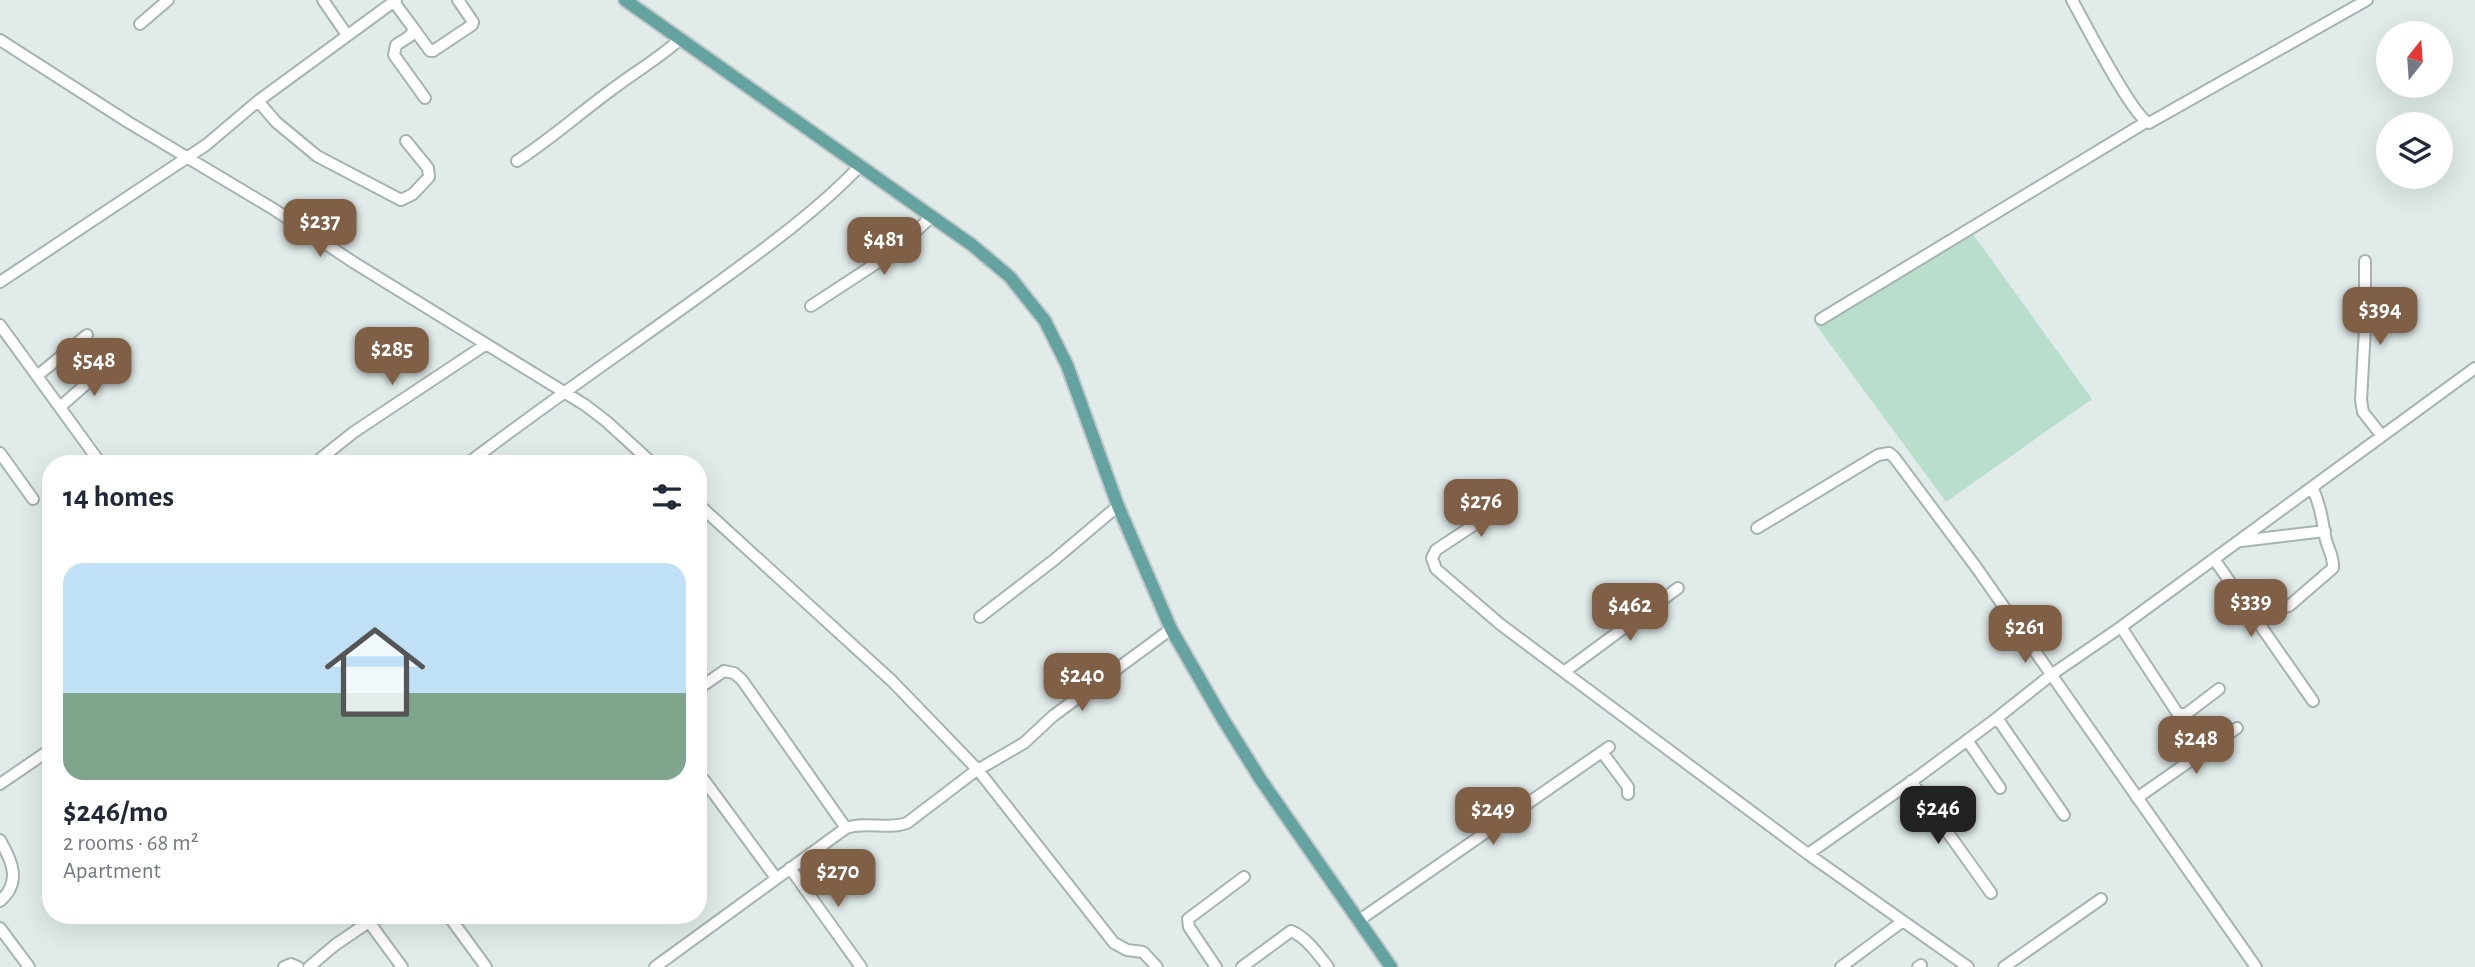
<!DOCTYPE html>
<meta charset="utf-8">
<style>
:root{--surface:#fff;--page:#f2f2f3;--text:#1f2937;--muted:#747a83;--line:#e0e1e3;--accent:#7f5f45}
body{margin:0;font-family:"Alegreya Sans",sans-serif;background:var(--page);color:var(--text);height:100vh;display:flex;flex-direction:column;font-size:26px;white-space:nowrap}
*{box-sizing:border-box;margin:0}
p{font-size:23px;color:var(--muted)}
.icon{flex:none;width:38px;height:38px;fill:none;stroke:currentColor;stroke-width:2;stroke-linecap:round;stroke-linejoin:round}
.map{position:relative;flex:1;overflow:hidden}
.side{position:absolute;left:42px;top:455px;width:665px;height:469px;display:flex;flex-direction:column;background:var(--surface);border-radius:28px;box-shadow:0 7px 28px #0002}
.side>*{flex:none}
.needle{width:46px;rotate:17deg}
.controls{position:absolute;left:2376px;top:21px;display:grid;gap:14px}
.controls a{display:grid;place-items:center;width:77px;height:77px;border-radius:50%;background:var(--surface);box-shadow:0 7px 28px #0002;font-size:35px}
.price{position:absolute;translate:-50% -60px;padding:0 16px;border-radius:14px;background:var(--accent);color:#fff;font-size:23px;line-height:46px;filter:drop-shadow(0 2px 4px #0008)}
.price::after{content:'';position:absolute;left:50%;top:42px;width:21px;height:16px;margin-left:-10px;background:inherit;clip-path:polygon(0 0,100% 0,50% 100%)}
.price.active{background:#222;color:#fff}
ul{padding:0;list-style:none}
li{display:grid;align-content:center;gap:14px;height:371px;padding:0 21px}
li+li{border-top:2px solid var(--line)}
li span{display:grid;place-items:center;height:217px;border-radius:21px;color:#555}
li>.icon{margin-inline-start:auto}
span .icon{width:126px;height:126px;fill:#fffc;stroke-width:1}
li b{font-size:30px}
h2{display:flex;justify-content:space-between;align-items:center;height:84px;padding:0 21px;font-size:30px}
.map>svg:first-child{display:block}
.green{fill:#b9decb}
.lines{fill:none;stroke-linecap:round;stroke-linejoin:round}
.minor-casing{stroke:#a4b4b2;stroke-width:14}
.major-casing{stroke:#c1c9c8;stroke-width:16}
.minor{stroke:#fff;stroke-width:10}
.major{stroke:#65a3a0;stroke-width:12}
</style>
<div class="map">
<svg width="2475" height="967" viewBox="0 0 2475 967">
<rect width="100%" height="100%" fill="#e1ecea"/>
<path class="green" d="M1970,230l122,169 -146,103 -130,-177z"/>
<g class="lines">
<g class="minor-casing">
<path id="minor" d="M323,0l24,35
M2072,0c12,21 60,116 77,123l218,-123
M394,2l20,27 -4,7 -14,9 -2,10 31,43
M140,24l28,-24
M414,29l16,22h3l39,-26 1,-3 -15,-22
M0,40l128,82 147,88 78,52 232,143 21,16 47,43
M258,101l18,21 41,34 84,44 12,-6 16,-17 -1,-9 -22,-27
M517,161c34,-22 64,-49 97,-73 22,-17 46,-30 66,-49
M2365,261v67l-4,72 2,12 19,24
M0,282l206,-137 52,-44 138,-101
M811,306l84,-55 36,-34
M1821,319l325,-197
M0,325l101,139
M37,376l50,-41
M60,407l33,-29 20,-12
M0,453l33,46
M320,459l34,-27 131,-87
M467,464c80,-61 164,-118 245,-177 52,-38 104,-75 148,-121
M1507,503l-71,47 -4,8 4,11 64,55 308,230 160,113
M698,504l194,177 86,89 136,173 13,7 16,2 14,15
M1757,528l121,-73 11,-2 5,4 82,110 280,400
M2241,541l84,-10
M2214,559l99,142
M2253,615l36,-9 44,-38c1,-13 -6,-20 -8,-32 -3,-18 -5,-32 -13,-49
M980,617l74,-57 64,-54
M2121,627l57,87h8l33,-25
M1564,672l114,-84
M698,689l26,-18 10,2 8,7 104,148
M1997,718l67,97
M1967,740l33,48
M1602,752l26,35v7
M704,780l72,98
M1911,781l80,112
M0,784l51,-35
M2137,798l100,-70
M0,840c12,21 22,42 0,61
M1808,854l107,-75 82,-61 54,-43 70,-48 354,-259
M790,868l71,99
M448,915l38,52
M1358,921l251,-174
M369,922l33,45
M0,928l29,39
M284,967l7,-3 7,3
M309,967l26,-22 44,-30
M655,967l191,-139c20,-7 42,2 61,-5l67,-51 50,-29 29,-27 118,-87
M1216,967l-27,-40 -1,-8 56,-42
M1242,967l49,-36c15,6 27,23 37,36
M1841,967l62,-46
M1918,967l3,-2
M2004,967l97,-68"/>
</g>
<g class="major-casing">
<path id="major" d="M625,0l347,245 38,32 35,44 22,44 51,141 53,123 50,87 40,64 130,187"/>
</g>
<use href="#minor" class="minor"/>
<use href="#major" class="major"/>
</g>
</svg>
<div class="controls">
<a><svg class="needle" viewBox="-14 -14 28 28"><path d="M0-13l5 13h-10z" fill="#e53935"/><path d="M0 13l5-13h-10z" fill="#747a83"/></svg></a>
<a><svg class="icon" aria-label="layers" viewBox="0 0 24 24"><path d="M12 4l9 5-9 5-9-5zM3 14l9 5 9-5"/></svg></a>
</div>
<b class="price" style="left:320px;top:259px">$237</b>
<b class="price" style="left:884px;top:277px">$481</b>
<b class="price" style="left:2380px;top:347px">$394</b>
<b class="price" style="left:392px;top:387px">$285</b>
<b class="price" style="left:94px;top:398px">$548</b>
<b class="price" style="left:1481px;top:539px">$276</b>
<b class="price" style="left:2251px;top:639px">$339</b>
<b class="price" style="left:1630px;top:643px">$462</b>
<b class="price" style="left:2025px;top:665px">$261</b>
<b class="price" style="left:1082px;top:713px">$240</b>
<b class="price" style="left:2196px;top:776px">$248</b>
<b class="price active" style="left:1938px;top:846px">$246</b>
<b class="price" style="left:1493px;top:847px">$249</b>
<b class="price" style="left:838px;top:909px">$270</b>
<section class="side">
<h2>14 homes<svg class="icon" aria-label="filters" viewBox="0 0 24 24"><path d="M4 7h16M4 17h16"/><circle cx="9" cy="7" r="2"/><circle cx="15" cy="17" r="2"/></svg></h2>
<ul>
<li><span style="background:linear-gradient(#bfe0f5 60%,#7fa58c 0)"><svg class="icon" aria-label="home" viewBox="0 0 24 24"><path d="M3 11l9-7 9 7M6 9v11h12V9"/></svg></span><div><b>$246/mo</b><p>2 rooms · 68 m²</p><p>Apartment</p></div></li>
</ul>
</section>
</div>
